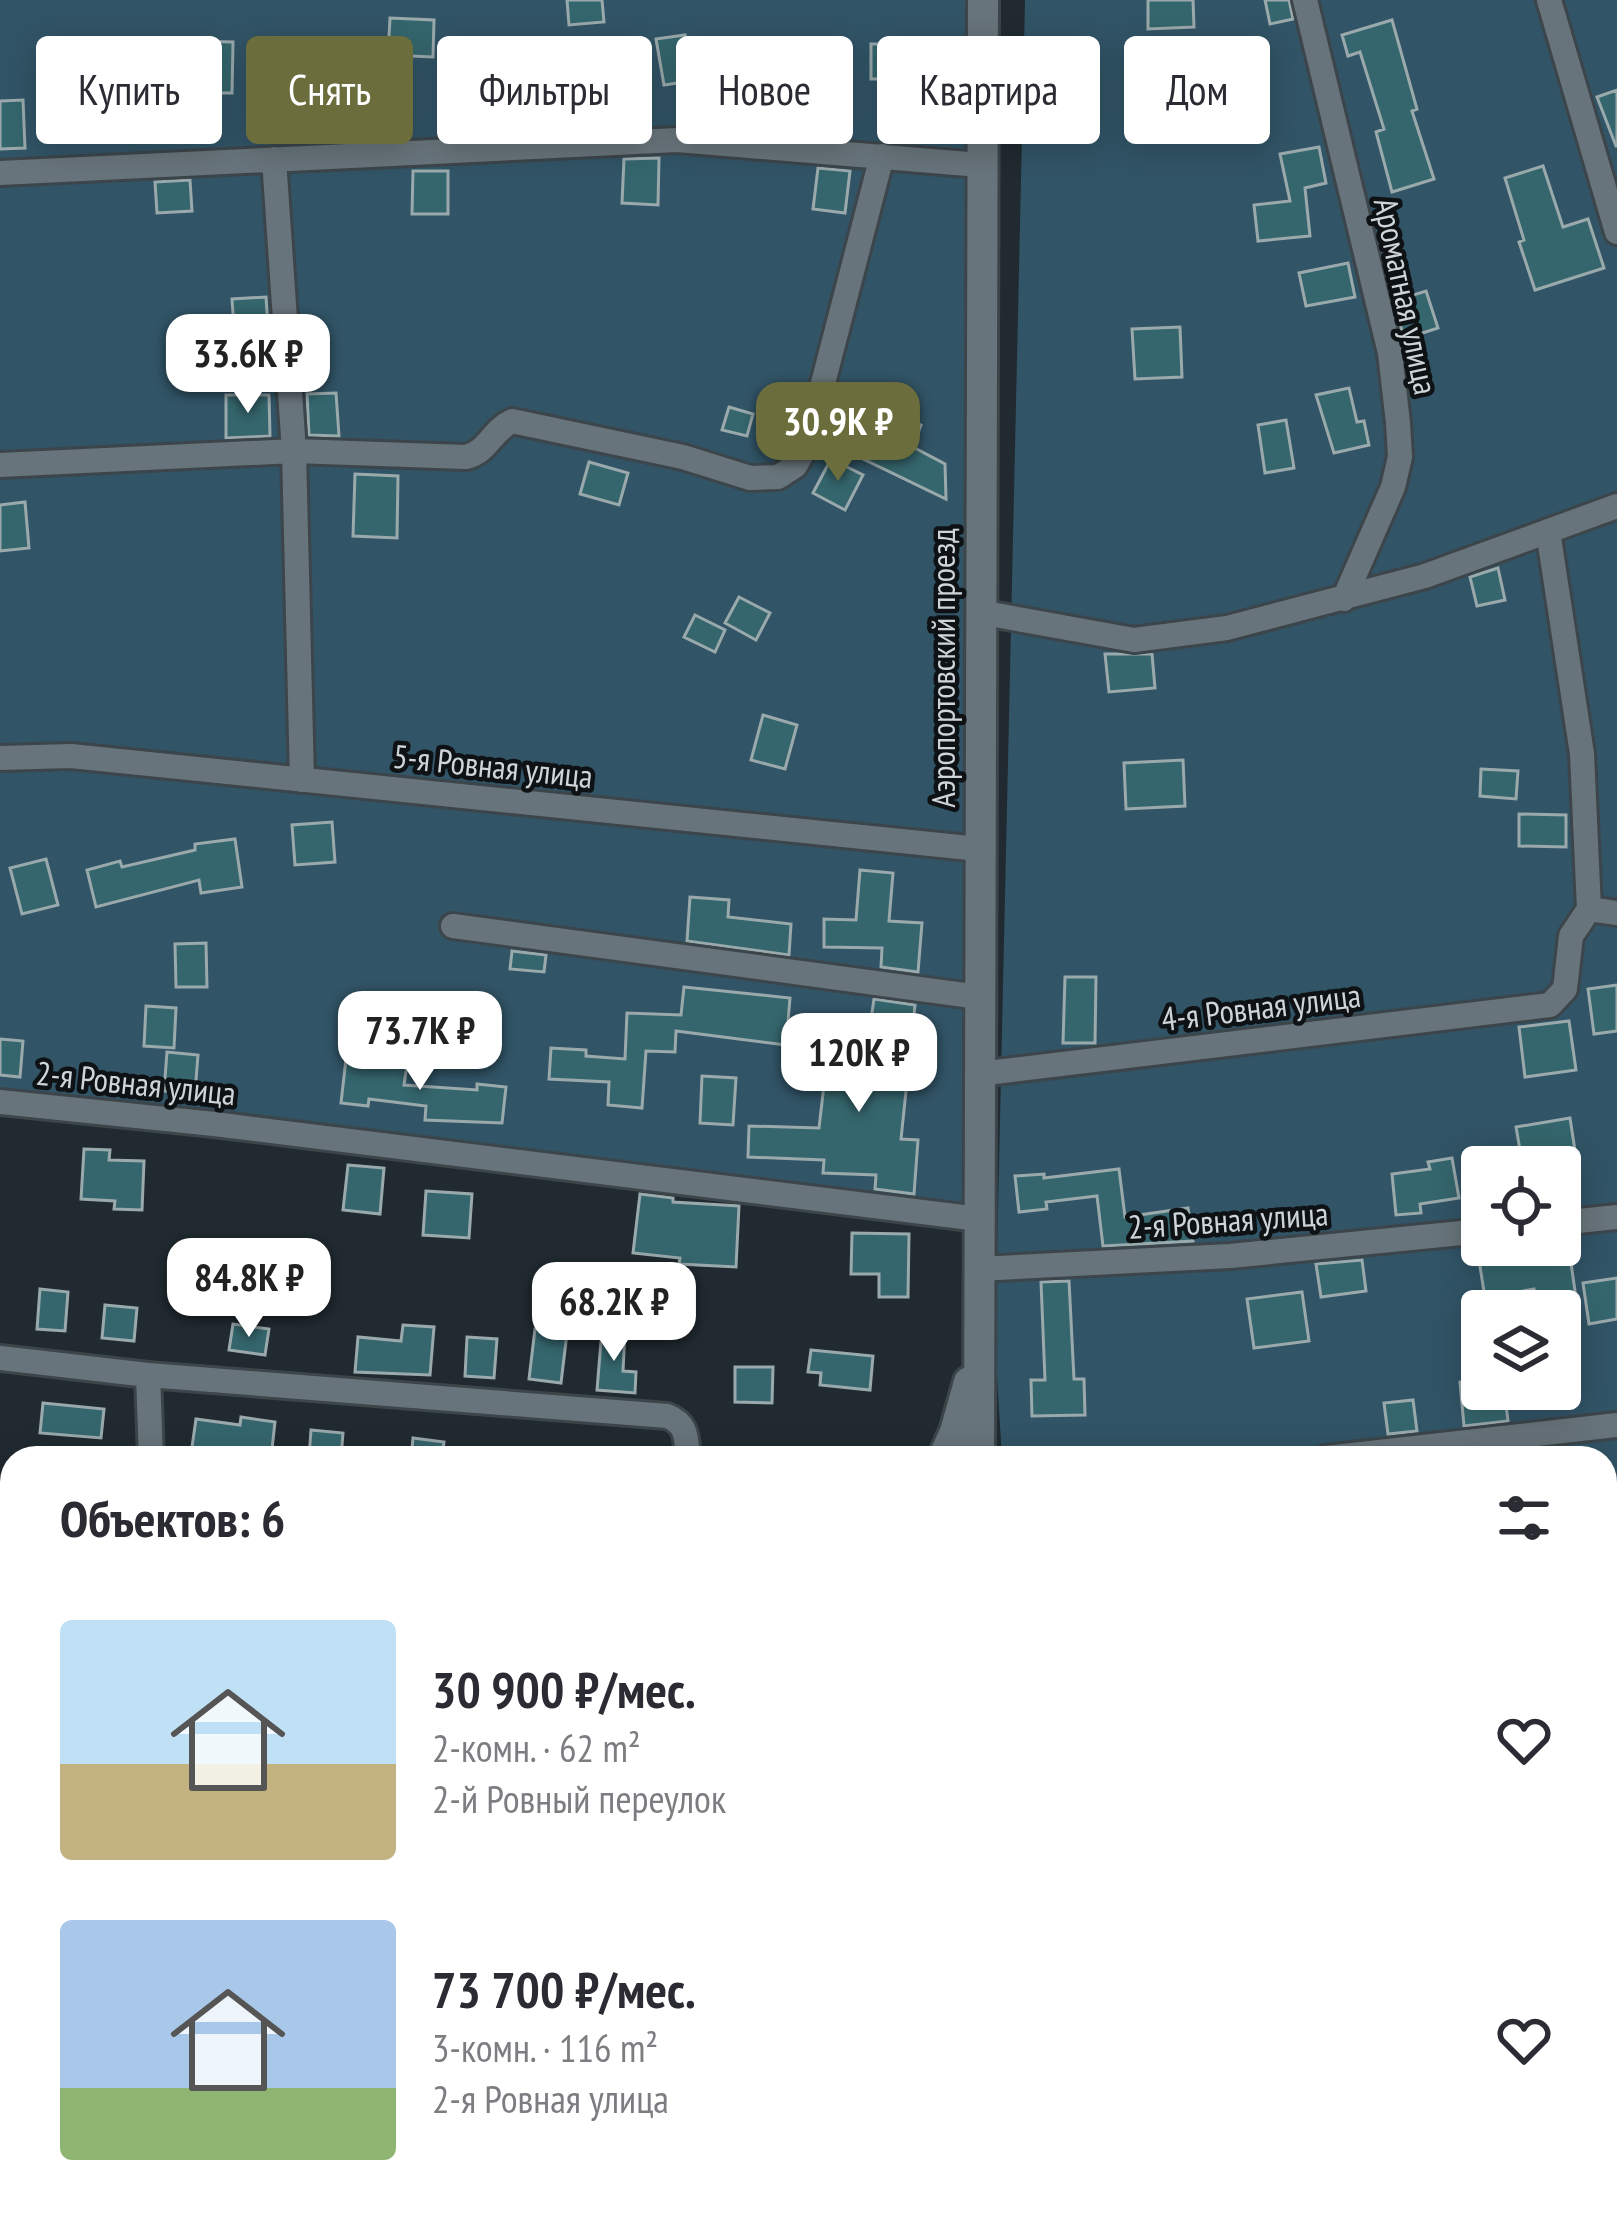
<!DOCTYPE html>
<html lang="ru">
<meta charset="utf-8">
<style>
:root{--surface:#fff;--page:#f2f2f3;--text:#2b2b33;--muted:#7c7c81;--accent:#6b6e3c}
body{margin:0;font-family:"PT Sans Narrow",sans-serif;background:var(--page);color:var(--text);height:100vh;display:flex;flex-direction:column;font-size:45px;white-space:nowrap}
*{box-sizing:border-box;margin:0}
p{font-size:39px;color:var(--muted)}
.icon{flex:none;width:66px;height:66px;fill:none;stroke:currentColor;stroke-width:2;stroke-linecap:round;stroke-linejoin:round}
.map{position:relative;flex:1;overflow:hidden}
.side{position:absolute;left:0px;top:1446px;width:1617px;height:771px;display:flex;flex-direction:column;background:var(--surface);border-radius:36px 36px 0 0;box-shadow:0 6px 30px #0003}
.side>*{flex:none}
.banner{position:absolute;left:36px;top:36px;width:1545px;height:108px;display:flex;gap:24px}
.controls{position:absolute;left:1461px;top:1146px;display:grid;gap:24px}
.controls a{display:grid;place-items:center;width:120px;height:120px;border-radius:12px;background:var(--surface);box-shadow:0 6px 30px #0003;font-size:60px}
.price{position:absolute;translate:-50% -102px;padding:0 27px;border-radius:24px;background:#fff;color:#222;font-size:39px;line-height:78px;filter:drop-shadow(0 3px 6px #0008)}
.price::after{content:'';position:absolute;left:50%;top:72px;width:36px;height:27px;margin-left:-18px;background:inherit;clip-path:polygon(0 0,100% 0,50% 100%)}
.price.active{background:var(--accent);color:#fff}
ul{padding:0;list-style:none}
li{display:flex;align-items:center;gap:36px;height:300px;padding:0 60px}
li span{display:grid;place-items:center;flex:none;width:336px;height:240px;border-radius:12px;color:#555}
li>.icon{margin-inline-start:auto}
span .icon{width:144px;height:144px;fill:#fffc;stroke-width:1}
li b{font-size:51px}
h2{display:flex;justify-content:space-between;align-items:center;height:144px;padding:0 60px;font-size:51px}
.tag{padding:0 42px;border-radius:12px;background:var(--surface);box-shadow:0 6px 30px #0003;font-size:42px;line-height:108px}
.tag.active{background:var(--accent);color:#fff}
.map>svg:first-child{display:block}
.green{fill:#315466;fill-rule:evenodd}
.building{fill:#35666d;stroke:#9aa9ac;stroke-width:3}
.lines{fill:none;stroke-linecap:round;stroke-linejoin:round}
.minor-casing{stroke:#3c454a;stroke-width:30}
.tertiary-casing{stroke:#3c454a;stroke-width:33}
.secondary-casing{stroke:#3c454a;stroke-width:36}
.minor{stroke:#68747b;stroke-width:24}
.tertiary{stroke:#68747b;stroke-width:27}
.secondary{stroke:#68747b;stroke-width:30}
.labels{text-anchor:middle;stroke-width:9;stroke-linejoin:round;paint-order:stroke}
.street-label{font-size:33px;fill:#ced4d8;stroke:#0e1215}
</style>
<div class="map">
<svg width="1617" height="2216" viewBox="0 0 1617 2216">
<rect width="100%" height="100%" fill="#202a30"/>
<path class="green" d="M0,0h967l2,1214 -969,-111z
M1025,0h592v1696l-12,1v-239h-603l-7,-114zM1482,1167h78v78h-78zM1482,1311h78v78h-78z"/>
<path class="building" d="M567,0h35l2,22 -35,3z
M1148,0h45l1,27 -46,2z
M1265,0h24l4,19 -23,5z
M390,18l44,2 -1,37 -45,-2z
M1392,20l25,89 -5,2 22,68 -42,13 -16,-60 8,-3 -24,-77 -12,4 -6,-21z
M685,35l6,46 -27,4 -8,-46z
M194,41l39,1 -1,51h-38z
M871,44h55v35h-55z
M309,46l36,2 -2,51 -36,-2z
M1148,66h38v37h-37z
M745,76l1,4 48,-3 3,43 -33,2 -1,-9 -50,5 -4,-38z
M1617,90v56h-1l-19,-49z
M477,95l3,38 -37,2 -3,-37z
M23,100l2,48 -25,1v-48z
M1319,147l7,36 -21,5 5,48 -52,5 -4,-36 36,-4 -10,-47z
M659,158l-1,47 -36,-2 2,-44z
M1543,166l20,61 25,-8 16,49 -69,22 -16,-48 5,-2 -19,-62z
M818,168l32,3 -5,42 -32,-4z
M413,171h35v43h-36z
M190,180l2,31 -35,2 -2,-31z
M1348,263l7,34 -49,9 -7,-33z
M1426,291l12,37 -34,11 -10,-38z
M266,297l2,30 -34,2 -2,-30z
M1180,327l2,50 -47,2 -3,-50z
M1349,388l8,34 7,-1 5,24 -35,8 -18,-58z
M336,393l3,43 -30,-1 -2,-41z
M781,394l21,6 -10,39 -22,-6z
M226,395h43l1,41 -44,2z
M878,405l43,20 -8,22 32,17 1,35 -89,-43z
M729,407l24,7 -6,22 -25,-6z
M1286,420l8,48 -29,5 -7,-48z
M831,459l32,16 -18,35 -32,-17z
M589,462l39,11 -9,32 -39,-11z
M355,474l43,2 -1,62 -44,-2z
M25,502l4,46 -29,3v-46z
M1498,568l7,32 -28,6 -7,-29z
M739,597l31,16 -14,27 -31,-17z
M695,615l30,15 -10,22 -31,-15z
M1105,654h47l3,34 -46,4z
M763,715l34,10 -12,44 -34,-9z
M1183,760l2,46 -59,3 -2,-46z
M1481,769l37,2 -2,28 -36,-3z
M1519,814l47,1v32l-47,-1z
M332,822l3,40 -40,3 -3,-40z
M235,839l7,48 -41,6 -2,-13 -103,27 -9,-37 33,-9 2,6 73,-17v-6z
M46,859l12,46 -36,9 -12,-46z
M860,870l33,3 -4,48 33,2 -4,49 -37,-5 1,-19 -58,-1v-28l32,1z
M690,897l39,3 -1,17 63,7 -2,31 -102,-14z
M206,943l1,44h-31l-1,-43z
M512,951l34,4 -2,17 -34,-3z
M1065,977h31l-1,66h-32z
M1617,985v46l-23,3 -6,-45z
M684,987l106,11 -4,47 -110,-14 -1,21 -29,-1 -4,57 -34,-3 1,-23 -60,-3 2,-31 35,2v6l39,3 2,-46 54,2z
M874,999l41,6 -14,134 17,1 -4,54 -39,-5 1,-14 -53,-2 1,-13 -76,-3 1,-31 70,2 7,-60 51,6 6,-47 -13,-1z
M146,1006l30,2 -2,40 -30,-2z
M1569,1021l7,49 -51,7 -6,-50z
M0,1039l23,2 -3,36 -20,-2z
M167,1052l31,3 -3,38 -31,-2z
M381,1055l27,3 -4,27 73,5v-6l29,3 -4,36 -77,-3 1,-14 -57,-7 -1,7 -27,-3 5,-44 34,4z
M702,1076l34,2 -3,47 -33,-2z
M1570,1118l8,52 -18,2v-5h-37l-7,-40z
M84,1149l26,1 -1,10 35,1 -2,49 -28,-1 1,-8 -34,-2z
M1452,1158l7,40 -39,6 1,9 -25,2 -4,-41 38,-5 -2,-7z
M348,1165l36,3 -4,46 -37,-4z
M1119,1169l6,48 63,-9 5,33 -90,5 -6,-50 -51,6 1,7 -28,3 -4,-36 29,-2v4z
M426,1191l46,3 -3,44 -46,-3z
M640,1194l33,4v4l66,4 -3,61 -57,-3 1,-6 -47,-5z
M852,1233l57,1 -1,63h-29v-23h-28z
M1507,1255l2,9 61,-8 6,42 -40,5 -2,-14 -49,9 -6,-38z
M1362,1260l4,31 -45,6 -5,-33z
M1617,1278v41l-28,5 -6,-41z
M1069,1281l5,98h10l1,36 -53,1 -1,-36h14l-4,-98z
M40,1289l28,3 -3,39 -28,-2z
M1302,1292l7,49 -55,7 -7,-49z
M105,1305l32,3 -3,33 -32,-3z
M233,1324l36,5 -4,26 -36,-5z
M403,1325l31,2 -4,48 -75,-3 3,-35 43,4z
M535,1329l32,4 -6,50 -32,-4z
M602,1329l23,2 -2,40 13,1 -1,21 -38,-3z
M467,1337l30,2 -3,39 -29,-2z
M811,1350l62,6 -3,34 -50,-5 1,-12 -13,-1z
M735,1367h38l-1,36 -37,-1z
M1482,1380v9h22l4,32 -44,5 -4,-44z
M1413,1400l4,31 -29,3 -4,-31z
M43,1403l61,6 -3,29 -61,-5z
M241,1417l34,5 -4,36 -80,-4 5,-35 44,6z
M311,1430l32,3 -2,25h-32z
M413,1438l31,4 -2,16h-31z"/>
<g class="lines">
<g class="minor-casing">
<path id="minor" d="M1305,0l85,353 8,70 2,34 -7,30 -49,112
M1549,0l68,232
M274,159l20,292 8,329
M0,173l677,-33 303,25
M0,465l294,-14 172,6c22,-5 25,-26 46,-36l171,36 67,21 28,-1 17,-11 12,-21 75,-289
M979,612l155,28 93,-12 198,-52 192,-70
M0,758l71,-2 908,93
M1589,909l28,4
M453,926l526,71
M979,1074l571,-69 15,-16 6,-53 18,-27 -7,-155 -34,-223
M0,1102l214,22 765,95
M1560,1223l57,-6
M978,1269l252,-13 252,-25
M0,1358l148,17 519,41c21,8 19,23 21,42
M148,1375l3,83
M1326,1458l291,-33
M1605,1681l12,-1
M1605,1907h12
M0,2062l12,-1
M1605,2109l12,-1
M748,2205l1,11
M1240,2205l1,11
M0,2211l69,-6"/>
</g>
<g class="tertiary-casing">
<path id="tertiary" d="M0,1855l12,-2"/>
</g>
<g class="secondary-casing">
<path id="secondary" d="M943,1458l12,-26 14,-50
M979,1458l4,-1458
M981,2216v-11"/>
</g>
<use href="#minor" class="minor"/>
<use href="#tertiary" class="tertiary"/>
<use href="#secondary" class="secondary"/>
</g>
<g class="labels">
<g class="street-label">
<text transform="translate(1406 296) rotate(78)" y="12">Ароматная улица</text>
<text transform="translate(943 668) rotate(-90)" y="12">Аэропортовский проезд</text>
<text transform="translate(493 766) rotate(6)" y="12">5-я Ровная улица</text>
<text transform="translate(1261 1007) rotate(-7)" y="12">4-я Ровная улица</text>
<text transform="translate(136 1083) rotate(6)" y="12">2-я Ровная улица</text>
<text transform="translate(1228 1220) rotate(-4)" y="12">2-я Ровная улица</text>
</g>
</g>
</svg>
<div class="controls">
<a><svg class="icon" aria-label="locate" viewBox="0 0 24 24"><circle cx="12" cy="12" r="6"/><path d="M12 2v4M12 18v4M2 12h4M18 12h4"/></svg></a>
<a><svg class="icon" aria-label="layers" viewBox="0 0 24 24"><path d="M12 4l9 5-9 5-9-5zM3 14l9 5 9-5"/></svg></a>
</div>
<b class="price" style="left:248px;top:416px">33.6K ₽</b>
<b class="price active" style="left:838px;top:484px">30.9K ₽</b>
<b class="price" style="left:420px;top:1093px">73.7K ₽</b>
<b class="price" style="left:859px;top:1115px">120K ₽</b>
<b class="price" style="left:249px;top:1340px">84.8K ₽</b>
<b class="price" style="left:614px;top:1364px">68.2K ₽</b>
<div class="banner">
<a class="tag">Купить</a>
<a class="tag active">Снять</a>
<a class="tag">Фильтры</a>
<a class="tag">Новое</a>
<a class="tag">Квартира</a>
<a class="tag">Дом</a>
</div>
<section class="side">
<h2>Объектов: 6<svg class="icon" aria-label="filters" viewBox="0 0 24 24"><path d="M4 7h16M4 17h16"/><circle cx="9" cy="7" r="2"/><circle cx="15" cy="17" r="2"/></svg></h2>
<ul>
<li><span style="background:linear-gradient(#bfe0f5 60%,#c2b280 0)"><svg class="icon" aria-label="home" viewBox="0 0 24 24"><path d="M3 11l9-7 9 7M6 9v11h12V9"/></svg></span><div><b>30 900 ₽/мес.</b><p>2-комн. · 62 m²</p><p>2-й Ровный переулок</p></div><svg class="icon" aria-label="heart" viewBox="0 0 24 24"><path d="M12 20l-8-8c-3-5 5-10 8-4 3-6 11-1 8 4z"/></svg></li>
<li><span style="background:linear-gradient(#a9c7e8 70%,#8fb573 0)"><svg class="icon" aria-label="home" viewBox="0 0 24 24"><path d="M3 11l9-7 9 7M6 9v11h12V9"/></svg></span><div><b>73 700 ₽/мес.</b><p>3-комн. · 116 m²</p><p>2-я Ровная улица</p></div><svg class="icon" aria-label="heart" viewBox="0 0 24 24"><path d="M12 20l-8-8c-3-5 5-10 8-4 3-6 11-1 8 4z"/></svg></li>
</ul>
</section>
</div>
